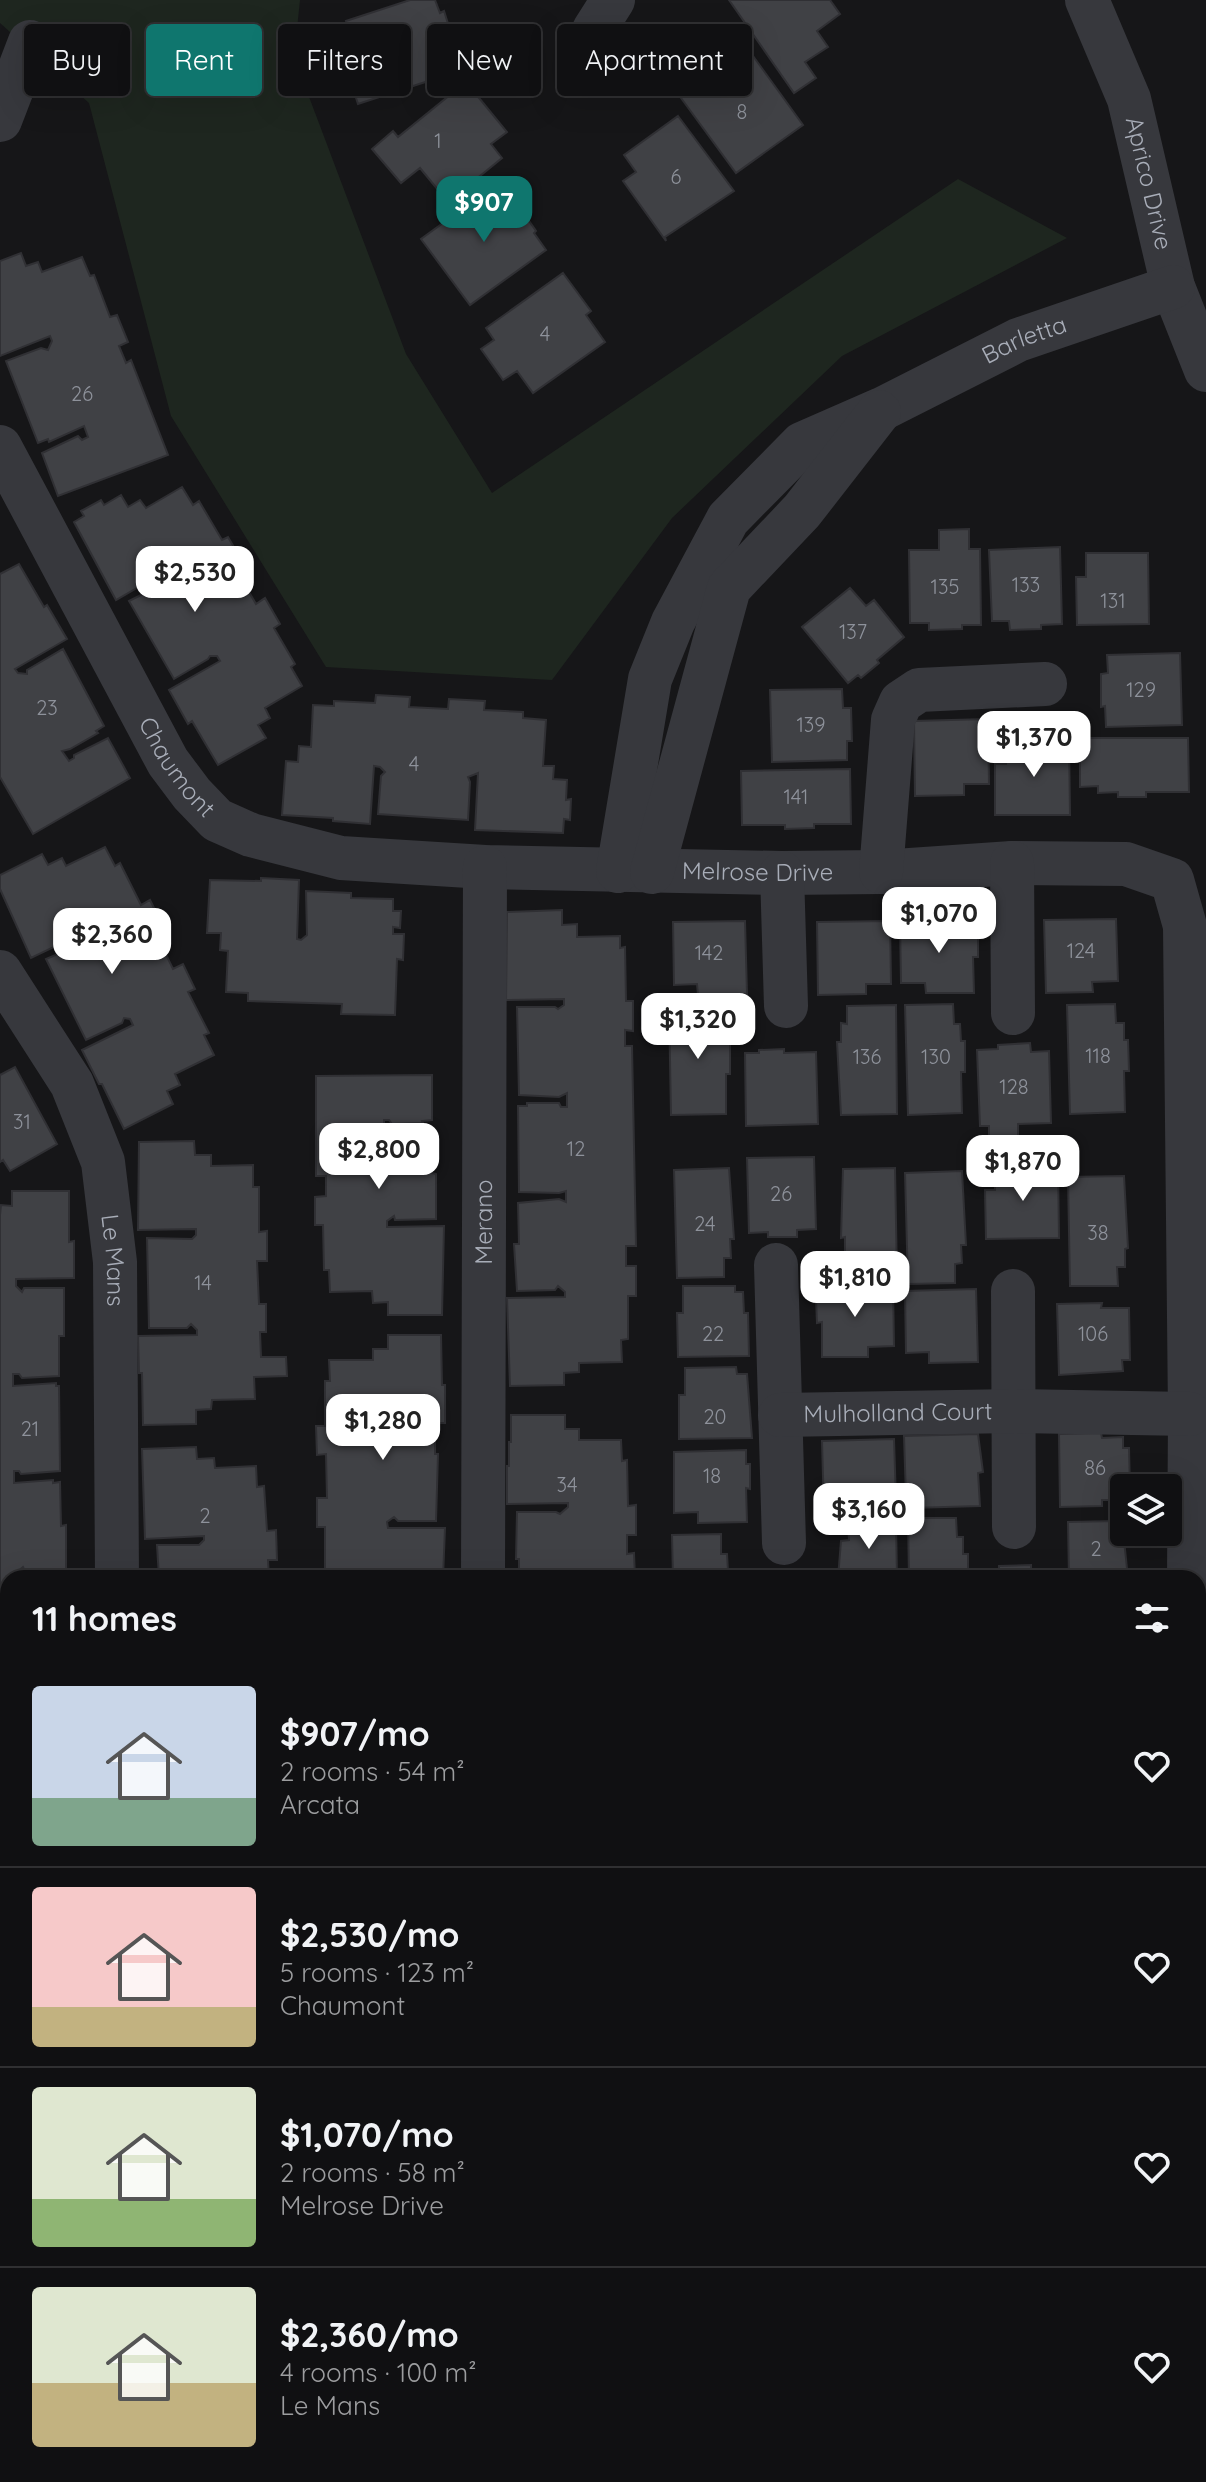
<!DOCTYPE html>
<meta charset="utf-8">
<style>
:root{--surface:#101012;--page:#1e1e20;--text:#f1f3f6;--muted:#9c9d9f;--line:#303032;--accent:#0f766e}
body{margin:0;font-family:Quicksand,sans-serif;background:var(--page);color:var(--text);height:100vh;display:flex;flex-direction:column;font-size:30px;white-space:nowrap}
*{box-sizing:border-box;margin:0}
p{font-size:26px;color:var(--muted)}
.icon{flex:none;width:44px;height:44px;fill:none;stroke:currentColor;stroke-width:2;stroke-linecap:round;stroke-linejoin:round}
.map{position:relative;flex:1;overflow:hidden}
.panel{position:absolute;left:0px;top:1570px;width:1206px;height:912px;display:flex;flex-direction:column;background:var(--surface);border-radius:24px 24px 0 0;box-shadow:0 8px 32px #0002,0 0 0 2px var(--line)}
.panel>*{flex:none}
.banner{position:absolute;left:24px;top:24px;width:800px;height:72px;display:flex;gap:16px}
.controls{position:absolute;left:1110px;top:1474px;display:grid;gap:16px}
.controls a{display:grid;place-items:center;width:72px;height:72px;border-radius:8px;background:var(--surface);box-shadow:0 8px 32px #0002,0 0 0 2px var(--line);font-size:40px}
.price{position:absolute;translate:-50% -68px;padding:0 18px;border-radius:16px;background:#fff;color:#222;font-size:26px;line-height:52px;filter:drop-shadow(0 2px 4px #0008)}
.price::after{content:'';position:absolute;left:50%;top:48px;width:24px;height:18px;margin-left:-12px;background:inherit;clip-path:polygon(0 0,100% 0,50% 100%)}
.price.selected{background:var(--accent);color:#fff}
ul{padding:0;list-style:none}
li{display:flex;align-items:center;gap:24px;height:200px;padding:0 32px}
li+li{border-top:2px solid var(--line)}
li span{display:grid;place-items:center;flex:none;width:224px;height:160px;border-radius:8px;color:#555}
li>.icon{margin-inline-start:auto}
span .icon{width:96px;height:96px;fill:#fffc;stroke-width:1}
li b{font-size:34px}
h2{display:flex;justify-content:space-between;align-items:center;height:96px;padding:0 32px;font-size:34px}
.tag{padding:0 28px;border-radius:8px;background:var(--surface);box-shadow:0 8px 32px #0002,0 0 0 2px var(--line);font-size:28px;line-height:72px}
.tag.selected{background:var(--accent);color:#fff}
.map>svg:first-child{display:block}
.green{fill:#1e261f}
.building{fill:#404145;stroke:#303034;stroke-width:2}
.lines{fill:none;stroke-linecap:round;stroke-linejoin:round}
.minor{stroke:#37383d;stroke-width:44}
.major{stroke:#53555c;stroke-width:44}
.labels{text-anchor:middle;stroke-width:6;stroke-linejoin:round;paint-order:stroke}
.number-label{font-size:20px;fill:#8e929b}
.street-label{font-size:24px;fill:#a8adb8;stroke:#111113}
</style>
<div class="map">
<svg width="1206" height="2482" viewBox="0 0 1206 2482">
<rect width="100%" height="100%" fill="#161618"/>
<path class="green" d="M0,0h300l-6,57 112,297 86,139 466,-314 109,59 -225,118 -170,162 -120,162 -226,-13 -155,-251 -82,-313 -89,-80z"/>
<path class="building" d="M410,0h25l5,13 4,-2 12,38 -4,1 7,21 -101,33 -10,-31 13,-4 -15,-48z
M729,0h101l10,14 -23,17 11,16 -23,15 11,16 -22,15z
M748,49l55,76 -67,48 -55,-75 17,-13 -2,-2z
M466,82l41,50 -16,12 11,14 -54,44 -28,-34 -19,15 -29,-34 21,-18 5,6z
M678,116l56,75 -69,46 1,4 -43,-60 13,-9 -12,-17z
M497,184l12,17 4,-3 23,33 -2,2 12,17 -76,55 -49,-66z
M21,253l5,13 12,-4 4,10 40,-15 8,19 4,-1 16,42 7,-2 11,27 -9,4 7,17 5,-3 37,95 -110,41 -16,-43 36,-17 4,4 6,-3 -4,-11 -35,16 -1,-3 -10,4 -32,-82 35,-13 7,2 4,-9 -2,-5 -50,20v-95z
M563,273l28,38 -5,4 19,27 -72,51 -16,-22 -14,9 -22,-31 13,-9 -8,-12z
M182,487l11,18 6,-4 23,39 6,-3 14,24 -8,5 22,38 9,-6 15,26 -6,4 21,36 -4,3 11,19 -37,22 5,10 -12,7 8,13 -48,27 -26,-44 -4,3 -19,-34 51,-29 -3,-5h-7l-2,3 -34,20 -45,-78 38,-19 2,-6 -3,-5 -50,29 -42,-78 10,-6 -3,-5 20,-11 3,5 17,-10 7,12 12,-7 6,8z
M969,529v20h11l1,76h-19v4l-33,1v-7h-19l-1,-73h30v-20z
M1060,547l2,77 -21,1v4l-31,1 -1,-9h-17l-3,-71z
M1086,553h62l1,71 -72,1 -1,-48h10z
M19,564l25,43 3,-2 20,34 -52,30 3,4 9,1v-4l36,-21 41,77 -8,5 2,2 -28,16 -8,2 7,10 5,-3v-3l34,-17 22,40 -97,56 -33,-57v-203z
M850,588l16,18 8,-6 30,37 -27,23 2,3 -18,15 -3,-3 -10,8 -46,-56z
M1180,653l2,72 -76,2 -1,-21 -4,1v-33l7,-1 -1,-18z
M842,689l1,19h8l1,33h-5v19l-75,2 -2,-72z
M376,695l34,2 -1,10 39,2 1,-10 36,2 -1,9 39,2v6l23,2 -3,46h11l-1,13 14,1 -1,20 5,-1 -1,21 -6,-1 -1,14 -88,-3 3,-57 -10,4 2,5 -2,38 -90,-6 3,-38 4,-4 -5,-5 -6,-1 -4,58 -37,-3v-3l-51,-3 4,-54 12,1 1,-16 12,1 2,-42 21,1v-5l41,2z
M988,719l1,65h-25v11l-49,1 -1,-75z
M1080,738h108l1,54h-43v5h-28v-5l-20,1v-7l-18,1z
M1069,740l1,75h-75v-51h11l-1,-23z
M850,769l1,55h-37v4l-29,1v-4h-43l-1,-54z
M105,847l10,19 5,-3 21,42 9,-5 13,26 -9,4 19,39 10,-5 12,25 -7,3 21,41 -5,2 10,20 -39,19 5,11 -13,6 6,13 -49,25 -22,-45h-3l-17,-34 51,-25 -3,-6 -6,-1 -2,5 -36,17 -40,-81 38,-16 3,-7 -2,-4 -54,26 -31,-69v-14l42,-21 6,11 14,-7 4,8z
M261,878l38,2 -2,59 4,1 6,-5 -1,-44 45,2v5l42,1v12h8l-1,17 -7,-1v7h11l-1,26 -6,-1 -2,56 -54,-1 1,-10 -94,-3v-8l-22,-1 2,-41 -8,-1 1,-17h-14l3,-53 51,1z
M562,910v15l15,-1v13l43,-1v12l5,-1 1,54h7v30l-8,-1v16h7l4,200h-10v20h10v30h-8v43l-7,1 1,22 -43,1v9l-15,1v12l-54,1 -3,-88 58,-1v-5l-7,-6 -3,4 -38,1 -3,-47h5l-1,-41 41,-4 7,3v-11l-7,2 -40,-1 -1,-86h9v-3h32l2,4h6v-14l-8,4 -40,-2 -2,-88h38l3,2 6,-4v-6l-58,1 1,-88z
M1116,919l2,62 -26,1 1,10 -47,1 -2,-73z
M745,921l2,73 -49,1 -1,-11 -23,1 -1,-63z
M890,921l1,63h-25v10l-48,1 -1,-73z
M974,921v12h4v24h-5l1,36h-48l-1,-10h-24l-1,-61z
M953,1004l1,20h6l1,17h4v31h-4l1,41 -54,2 -3,-110z
M1115,1004l1,19h8v17h4l1,31h-5l1,41 -55,2 -3,-109z
M718,1005v18l8,1v18h4v32h-4v40l-55,1 -2,-109z
M896,1005l1,109 -56,1 -4,-73h4v-19l6,1v-18z
M1030,1043l1,9 18,-1 2,72 -33,1v19l-29,2v-19h-9l-3,-76 21,-1v-4z
M784,1049v4l32,-1 2,72 -72,2 -1,-73h14v-3z
M15,1067l42,77 -47,27 -7,-11 -3,2v-87z
M432,1075v45l-10,1 1,2 -31,1 -3,-4h-5v12l7,-3 41,2v42l4,1v45l-41,1 -1,-4 -7,5v6l57,-1 -2,89h-54v-13l-15,1 -1,-12 -42,1 -1,-22h-5l-1,-45h-8v-28l11,-1v-20h-10v-100z
M194,1141l1,14h16v11l42,-1v22h6v45l8,-1v30h-10l2,43h7v28h-6l1,25h25l1,19 -33,1 1,22 -43,1 -1,9 -15,1v14l-53,1 -1,-52h-3l-1,-37 59,-1v-5l-6,-6 -4,4h-38l-2,-90 45,1 4,-4v-6l-58,1 1,-88z
M814,1157l2,72 -19,1v7h-29v-5l-19,1 -2,-75z
M1058,1165l1,73 -73,1 -1,-49h10v-24z
M729,1168l5,71h-4l1,19h-7v19l-47,1 -3,-108z
M895,1168l2,108 -48,2v-21l-4,1v-21l-4,1 2,-69z
M962,1171l4,74h-5l1,18 -7,1v19l-47,1 -3,-111z
M1124,1176l4,72 -3,1v18h-8l1,19h-48l-2,-109z
M12,1191h57v51l5,-1v37l-58,1v7l6,6 2,-4h40v48h-5v40l-37,2 -3,-4h-6v12l43,-3v3h3l1,85 -39,3 -2,-3h-5v12l39,-3v3l7,-1 1,44 5,-1v45l-41,1 -2,-4 -6,5v6h-9v75h-5v-11h-3v-427l1,-10 11,1z
M893,1285l1,61 -26,1v10h-46v-35l-5,1 -1,-25h5v-12z
M683,1286h52v6h8l1,21h4l1,43 -71,1 -1,-44h6z
M976,1289l2,73 -49,1v-11l-23,1 -1,-62z
M1102,1303l-1,5h28l1,52h-8l1,11 -64,4 -2,-71z
M388,1335h53l1,50h3v38h-58l1,4 6,7 3,-3h38v23h3l-2,67h-38l-4,-4 -7,5 1,6h57l-2,50h-113v-6h-5v-45h-8v-29h10l-1,-44 -9,1 -1,-29h9v-45h5l-1,-21h44v-11h15z
M736,1367l1,7h10l5,64 -73,1v-44h6v-27z
M511,1415h54v14h14v11h42l1,21 5,-1 1,46 8,-1v30h-9v19l7,-1 1,25h-116v-19h-3l1,-47h39l4,2 8,-7v-4l-61,1v-38h2v-24h2z
M1101,1433l1,5 21,-1v11h6l1,40h-6v12h-22v6l-42,1 -1,-73z
M978,1434l5,38 -5,1 2,33 -69,2v-11h-5l-2,-61z
M894,1439l2,62h-25v10l-47,1 -2,-71z
M196,1447l1,12 17,-1 1,10 41,-2 1,21 7,-1 3,45 9,-1 1,30h-9l1,18h-110l-2,-33h42l5,-5v-4l-59,3 -3,-90z
M746,1450v14h4v25l-4,-1 1,34 -49,1v-11l-24,1v-61z
M908,1518h48l1,19h6v17h5v24h-59z
M1117,1521v19h7l4,38h-59l-1,-56z
M896,1522l1,56h-59l3,-37 8,-1 -1,-17z
M721,1534v20h6l1,17h4v7h-59l-1,-43z
M1031,1565v8l18,-1v6h-70l-1,-8h21v-4z
M754,1575h71l1,3h-72z
M8,1698v112l-8,5v-116z
M8,1900v123l-8,1v-123z
M1206,2026v76l-8,3v-76z
M4,2063l4,34v40l-8,1v-74z
M1206,2123v59l-8,3v-59z
M2,2212l6,52 -8,2v-53z
M169,2474h75l3,8h-75z
M339,2474h55l3,8h-59l-3,-7z
M419,2474h59l4,8h-60z
M501,2474h25l-20,8z"/>
<g class="lines">
<g class="minor">
<path id="s1" d="M1087,0l42,99 44,188 33,83"/>
<path d="M594,30l19,-30"/>
<path d="M0,120l30,-78"/>
<path id="s2" d="M0,447l168,315 24,32 25,26 34,15 90,23 144,9 297,6 99,-1 131,-9 114,1 46,16 13,46 5,488 -1,164"/>
<path d="M1012,863l1,150"/>
<path id="s3" d="M618,871l32,-192 23,-57 55,-103 74,-75 80,-35 136,-69 155,-53"/>
<path d="M652,872l77,-284 73,-77 77,-99"/>
<path d="M881,872l12,-152 8,-18 18,-12 126,-6"/>
<path d="M782,873l4,133"/>
<path id="s4" d="M0,972l72,112 31,78 12,100 2,316"/>
<path d="M776,1265l8,278"/>
<path d="M1013,1291l1,236"/>
<path id="s5" d="M780,1415l234,-4 176,3"/>
<path id="s6" d="M483,1578l2,-711"/>
<path d="M0,1862l8,-4"/>
<path d="M1198,1877h8"/>
<path d="M0,2169l8,-1"/>
<path d="M0,2344l8,-2"/>
<path d="M274,2474l3,8"/>
</g>
<path class="major" d="M1198,2342l8,-2
M1198,2443l8,-2
M809,2482l19,-8
M1075,2482l25,-8"/>
</g>
<g class="labels">
<g class="number-label">
<text x="742" y="119">8</text>
<text x="438" y="148">1</text>
<text x="676" y="184">6</text>
<text x="545" y="341">4</text>
<text x="82" y="401">26</text>
<text x="1026" y="592">133</text>
<text x="945" y="594">135</text>
<text x="1113" y="608">131</text>
<text x="853" y="639">137</text>
<text x="1141" y="697">129</text>
<text x="47" y="715">23</text>
<text x="811" y="732">139</text>
<text x="414" y="771">4</text>
<text x="796" y="804">141</text>
<text x="1081" y="958">124</text>
<text x="709" y="960">142</text>
<text x="1098" y="1063">118</text>
<text x="867" y="1064">136</text>
<text x="936" y="1064">130</text>
<text x="1014" y="1094">128</text>
<text x="22" y="1129">31</text>
<text x="576" y="1156">12</text>
<text x="781" y="1201">26</text>
<text x="705" y="1231">24</text>
<text x="1098" y="1240">38</text>
<text x="203" y="1290">14</text>
<text x="713" y="1341">22</text>
<text x="1093" y="1341">106</text>
<text x="715" y="1424">20</text>
<text x="30" y="1436">21</text>
<text x="1095" y="1475">86</text>
<text x="712" y="1483">18</text>
<text x="567" y="1492">34</text>
<text x="205" y="1523">2</text>
<text x="1096" y="1556">2</text>
</g>
<g class="street-label">
<text dy="8" stroke="none"><textPath href="#s1" startOffset="194">Aprico Drive</textPath></text>
<text dy="8" stroke="none"><textPath href="#s3" startOffset="724">Barletta</textPath></text>
<text dy="8" stroke="none"><textPath href="#s2" startOffset="366">Chaumont</textPath></text>
<text dy="8" stroke="none"><textPath href="#s2" startOffset="980">Melrose Drive</textPath></text>
<text dy="8" stroke="none"><textPath href="#s6" startOffset="356">Merano</textPath></text>
<text dy="8" stroke="none"><textPath href="#s4" startOffset="316">Le Mans</textPath></text>
<text dy="8" stroke="none"><textPath href="#s5" startOffset="118">Mulholland Court</textPath></text>
</g>
</g>
</svg>
<div class="controls">
<a><svg class="icon" aria-label="layers" viewBox="0 0 24 24"><path d="M12 4l9 5-9 5-9-5zM3 14l9 5 9-5"/></svg></a>
</div>
<b class="price selected" style="left:484px;top:244px">$907</b>
<b class="price" style="left:195px;top:614px">$2,530</b>
<b class="price" style="left:1034px;top:779px">$1,370</b>
<b class="price" style="left:939px;top:955px">$1,070</b>
<b class="price" style="left:112px;top:976px">$2,360</b>
<b class="price" style="left:698px;top:1061px">$1,320</b>
<b class="price" style="left:379px;top:1191px">$2,800</b>
<b class="price" style="left:1023px;top:1203px">$1,870</b>
<b class="price" style="left:855px;top:1319px">$1,810</b>
<b class="price" style="left:383px;top:1462px">$1,280</b>
<b class="price" style="left:869px;top:1551px">$3,160</b>
<div class="banner">
<a class="tag">Buy</a>
<a class="tag selected">Rent</a>
<a class="tag">Filters</a>
<a class="tag">New</a>
<a class="tag">Apartment</a>
</div>
<section class="panel">
<h2>11 homes<svg class="icon" aria-label="filters" viewBox="0 0 24 24"><path d="M4 7h16M4 17h16"/><circle cx="9" cy="7" r="2"/><circle cx="15" cy="17" r="2"/></svg></h2>
<ul>
<li><span style="background:linear-gradient(#c9d6e8 70%,#7fa58c 0)"><svg class="icon" aria-label="home" viewBox="0 0 24 24"><path d="M3 11l9-7 9 7M6 9v11h12V9"/></svg></span><div><b>$907/mo</b><p>2 rooms · 54 m²</p><p>Arcata</p></div><svg class="icon" aria-label="heart" viewBox="0 0 24 24"><path d="M12 20l-8-8c-3-5 5-10 8-4 3-6 11-1 8 4z"/></svg></li>
<li><span style="background:linear-gradient(#f6c9c9 75%,#c2b280 0)"><svg class="icon" aria-label="home" viewBox="0 0 24 24"><path d="M3 11l9-7 9 7M6 9v11h12V9"/></svg></span><div><b>$2,530/mo</b><p>5 rooms · 123 m²</p><p>Chaumont</p></div><svg class="icon" aria-label="heart" viewBox="0 0 24 24"><path d="M12 20l-8-8c-3-5 5-10 8-4 3-6 11-1 8 4z"/></svg></li>
<li><span style="background:linear-gradient(#dfe7d0 70%,#8fb573 0)"><svg class="icon" aria-label="home" viewBox="0 0 24 24"><path d="M3 11l9-7 9 7M6 9v11h12V9"/></svg></span><div><b>$1,070/mo</b><p>2 rooms · 58 m²</p><p>Melrose Drive</p></div><svg class="icon" aria-label="heart" viewBox="0 0 24 24"><path d="M12 20l-8-8c-3-5 5-10 8-4 3-6 11-1 8 4z"/></svg></li>
<li><span style="background:linear-gradient(#dfe7d0 60%,#c2b280 0)"><svg class="icon" aria-label="home" viewBox="0 0 24 24"><path d="M3 11l9-7 9 7M6 9v11h12V9"/></svg></span><div><b>$2,360/mo</b><p>4 rooms · 100 m²</p><p>Le Mans</p></div><svg class="icon" aria-label="heart" viewBox="0 0 24 24"><path d="M12 20l-8-8c-3-5 5-10 8-4 3-6 11-1 8 4z"/></svg></li>
</ul>
</section>
</div>
